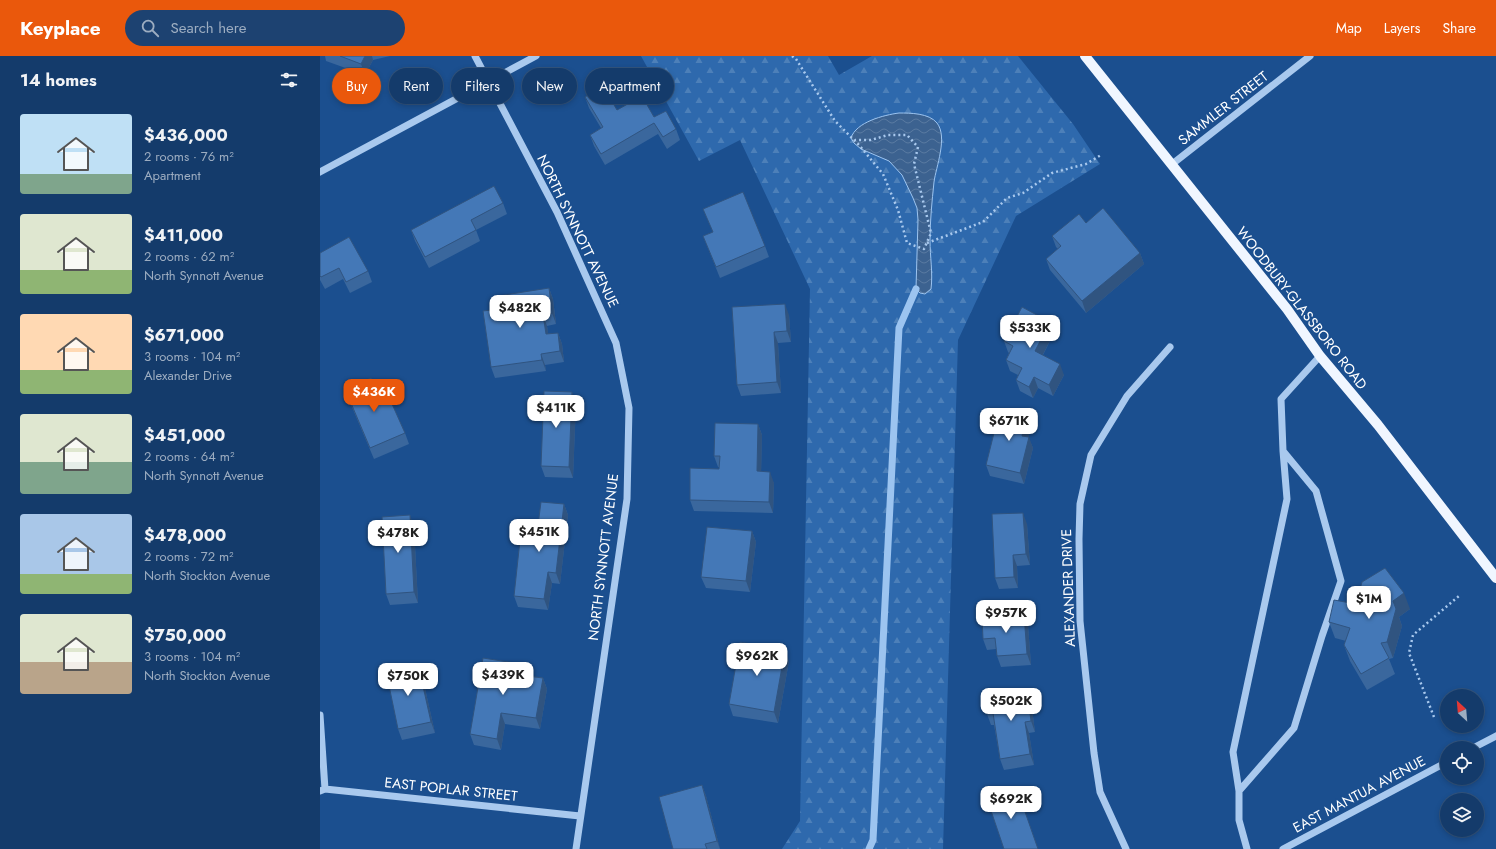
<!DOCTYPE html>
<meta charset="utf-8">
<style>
:root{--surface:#143b6b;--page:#1d4271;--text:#f1f3f6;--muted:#9dadc1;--line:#33557e;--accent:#ea580c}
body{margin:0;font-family:Jost,sans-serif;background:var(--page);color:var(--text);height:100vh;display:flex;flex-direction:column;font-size:15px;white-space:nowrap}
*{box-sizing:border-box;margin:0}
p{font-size:13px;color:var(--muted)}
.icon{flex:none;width:22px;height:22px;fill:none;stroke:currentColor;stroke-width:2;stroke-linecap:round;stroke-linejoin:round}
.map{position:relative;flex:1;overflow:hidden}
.drawer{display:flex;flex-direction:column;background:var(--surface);width:320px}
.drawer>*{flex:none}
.banner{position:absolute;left:12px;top:12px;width:380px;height:36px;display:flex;gap:8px}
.needle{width:26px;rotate:334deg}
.buttons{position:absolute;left:1120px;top:633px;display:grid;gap:8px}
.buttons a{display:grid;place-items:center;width:44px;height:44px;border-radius:50%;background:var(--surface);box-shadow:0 2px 6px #0003,0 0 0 1px var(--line);font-size:20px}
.price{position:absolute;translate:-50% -34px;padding:0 9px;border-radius:8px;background:#fff;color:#222;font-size:13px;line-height:26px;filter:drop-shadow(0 1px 2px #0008)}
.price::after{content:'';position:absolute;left:50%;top:24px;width:12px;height:9px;margin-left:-6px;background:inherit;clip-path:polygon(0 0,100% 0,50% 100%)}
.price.on{background:var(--accent);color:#fff}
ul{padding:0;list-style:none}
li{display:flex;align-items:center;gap:12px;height:100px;padding:0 20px}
li span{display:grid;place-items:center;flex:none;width:112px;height:80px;border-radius:4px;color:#555}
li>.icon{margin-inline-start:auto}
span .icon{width:48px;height:48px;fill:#fffc;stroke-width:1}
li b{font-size:17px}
h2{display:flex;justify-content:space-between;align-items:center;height:48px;padding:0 20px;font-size:17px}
.chip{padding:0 14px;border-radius:18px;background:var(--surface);box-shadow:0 2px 6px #0003,0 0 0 1px var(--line);font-size:14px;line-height:36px}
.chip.on{background:var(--accent);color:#fff}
header{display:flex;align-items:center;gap:24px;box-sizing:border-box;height:56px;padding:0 20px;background:var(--accent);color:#fff}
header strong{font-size:19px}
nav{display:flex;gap:22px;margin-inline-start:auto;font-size:14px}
.search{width:280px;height:36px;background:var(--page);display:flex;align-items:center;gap:10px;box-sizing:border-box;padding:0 14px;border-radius:22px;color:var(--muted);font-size:15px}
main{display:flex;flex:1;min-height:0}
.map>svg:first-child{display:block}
.forest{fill:url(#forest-firs)}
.water{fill:url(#water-waves);stroke:#9cc4f0}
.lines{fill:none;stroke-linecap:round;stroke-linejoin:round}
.stream{stroke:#9cc4f0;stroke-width:7}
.path{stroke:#a9c9ee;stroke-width:2.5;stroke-dasharray:2 3;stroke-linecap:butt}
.minor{stroke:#a9c9ee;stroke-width:7}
.major{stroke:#f0f6ff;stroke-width:10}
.wall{fill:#3a679d}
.shaded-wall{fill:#305480}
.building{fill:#4478b7;stroke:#305480}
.labels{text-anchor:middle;stroke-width:3;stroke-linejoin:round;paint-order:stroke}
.street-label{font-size:14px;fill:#fff;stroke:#1b4f8f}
</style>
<header>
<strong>Keyplace</strong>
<div class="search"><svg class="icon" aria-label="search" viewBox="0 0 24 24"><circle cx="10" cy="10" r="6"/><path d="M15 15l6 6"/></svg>Search here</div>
<nav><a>Map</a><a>Layers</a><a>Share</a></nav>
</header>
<main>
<section class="drawer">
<h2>14 homes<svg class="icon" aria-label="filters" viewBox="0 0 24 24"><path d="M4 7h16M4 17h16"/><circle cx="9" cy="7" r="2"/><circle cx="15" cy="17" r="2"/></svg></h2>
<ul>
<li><span style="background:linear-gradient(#bfe0f5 75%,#7fa58c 0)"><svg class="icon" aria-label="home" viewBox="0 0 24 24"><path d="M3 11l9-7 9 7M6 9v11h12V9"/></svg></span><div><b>$436,000</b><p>2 rooms · 76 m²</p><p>Apartment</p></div></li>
<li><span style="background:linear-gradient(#dfe7d0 70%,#8fb573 0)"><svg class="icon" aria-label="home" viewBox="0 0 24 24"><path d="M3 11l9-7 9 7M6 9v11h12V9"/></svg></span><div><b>$411,000</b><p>2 rooms · 62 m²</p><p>North Synnott Avenue</p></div></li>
<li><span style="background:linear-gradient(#ffd9b3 70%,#8fb573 0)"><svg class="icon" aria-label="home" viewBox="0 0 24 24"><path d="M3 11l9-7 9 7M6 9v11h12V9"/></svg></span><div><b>$671,000</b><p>3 rooms · 104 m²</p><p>Alexander Drive</p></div></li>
<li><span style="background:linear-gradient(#dfe7d0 60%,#7fa58c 0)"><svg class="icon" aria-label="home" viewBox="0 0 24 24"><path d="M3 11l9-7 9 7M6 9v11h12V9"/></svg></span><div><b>$451,000</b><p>2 rooms · 64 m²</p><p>North Synnott Avenue</p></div></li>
<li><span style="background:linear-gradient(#a9c7e8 75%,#8fb573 0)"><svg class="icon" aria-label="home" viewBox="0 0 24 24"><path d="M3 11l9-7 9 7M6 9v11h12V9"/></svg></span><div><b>$478,000</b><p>2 rooms · 72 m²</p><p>North Stockton Avenue</p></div></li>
<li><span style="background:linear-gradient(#dfe7d0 60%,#b9a48a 0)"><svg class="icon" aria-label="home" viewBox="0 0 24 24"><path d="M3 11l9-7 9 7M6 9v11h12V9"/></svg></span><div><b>$750,000</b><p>3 rooms · 104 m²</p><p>North Stockton Avenue</p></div></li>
</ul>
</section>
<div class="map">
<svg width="1176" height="793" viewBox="0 0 1176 793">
<defs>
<pattern id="forest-firs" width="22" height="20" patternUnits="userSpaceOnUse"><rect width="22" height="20" fill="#2e69ad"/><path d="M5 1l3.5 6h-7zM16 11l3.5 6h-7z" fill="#4d80b9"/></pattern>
<pattern id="water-waves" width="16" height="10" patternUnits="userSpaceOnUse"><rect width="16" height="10" fill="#3c6290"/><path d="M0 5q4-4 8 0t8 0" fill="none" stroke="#597aa1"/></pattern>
</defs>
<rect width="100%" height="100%" fill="#1b4f8f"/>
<path class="forest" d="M321,0h187l11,19 33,-19h146l55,68 27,40 -84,52 -58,124 -15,509h-161l18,-28 10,-532 -70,-149 -41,21z"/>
<path class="water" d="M579,57c11,0 30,0 38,10 11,14 -1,44 -3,59 -2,19 -4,39 -4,58 0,17 3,33 1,49l-6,5 -5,-1 -4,-4 2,-69 -1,-12 -4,-10 -11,-23 -13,-14 -28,-12 -7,-6 -3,-5c5,-16 33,-23 48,-25z"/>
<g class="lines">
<path class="stream" d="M549,793l4,-9 26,-512 17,-39"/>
<path class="path" d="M472,0l4,3 39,62 24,24 24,29 15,36 9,33 17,6 7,-16 -17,-69 4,-17 -11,-12h-19l-17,5h-16
M607,187l56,-21 24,-24 16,-5 29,-20 34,-9 15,-9
M1114,661l-25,-64 4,-18 46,-39"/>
<path class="minor" d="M155,0l82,156 59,131 13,65 -2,91 -51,350
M851,109l139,-109
M0,116l216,-116
M0,659l5,74
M1153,692l23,-12
M0,735l5,-2 255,27
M919,735l-6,-39 54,-253 -4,-48
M806,793l-26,-57 -6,-39 -14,-132 -1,-82 1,-35 11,-49 36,-59 43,-49
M927,793l-8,-29v-29l55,-63 28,-92 19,-55 -25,-90 -33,-40 -2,-52 39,-43
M963,793l164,-87"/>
<path class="major" d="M765,0l202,253 33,47 58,69 118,153"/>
</g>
<path class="wall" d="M5,0h65l-17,4 -8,15 -39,-14z
M265,41l32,13 37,7 22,12 4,11 -13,9 -9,-15 -53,31 -11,-19 -4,-11 11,-7 -12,-20z
M183,147l4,11 -31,16 4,11 -51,27 -14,-27 -4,-11z
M383,153l62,37 4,11 -49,21 -17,-42 10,-4z
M766,167l54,30 4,11 -58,49 -36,-43 -4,-11 12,-10 -2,-2 -4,-11z
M0,197l48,18 4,11 -22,11 -7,-14 -18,10 -5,-9z
M229,232l4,11 3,25 -9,2 1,8 10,-1 4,11 2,18 -19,3 1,6 -51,7 -4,-11 9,-58z
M412,251l57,8 2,27 -13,1 3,50 -40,3 -4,-11z
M730,266l4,11 -11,22 21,20 -11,21 -15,-8 -5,10 -13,-7 -4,-11 2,-5 -8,-4 -4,-11 3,-7 -1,-1 -4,-11z
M25,333l35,9 25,35 4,11 -35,15 -25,-59z
M252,336l4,11 -3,75 -28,-1 -4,-11z
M707,359l4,11 -3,11 5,11 -9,36 -34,-8 -4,-11z
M438,368l4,11 -1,36 13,12 -1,30 -79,-2 -4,-11 29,-31v-2h-1l-4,-11z
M244,448l4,11 -8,69 -8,-1 -4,27 -30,-3 -4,-11 23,-63z
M707,468l3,41 -13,1 1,22 -19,1 -4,-11z
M94,470l4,77 -28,2 -4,-11z
M432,475l4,11 -6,50 -44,-4 -5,-11z
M1036,548l54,5 -11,8 3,9 -9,32 -4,1 6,15 -28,16 -17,-29 -6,-16 2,-4 -11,-3 -6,-16z
M704,558l4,11 3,40 -30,2 -4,-11 -1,-7 -9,1 -4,-11z
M469,605l-11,62 -45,-7 -4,-12z
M98,608l4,11 13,58 -33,7 -4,-11z
M201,608l4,11 18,3 4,11 -7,40 -35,-5 -4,26 -27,-5 -4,-11z
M711,645l4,31 -6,1 5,32 -30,5 -4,-11 -6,-34h-3l-4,-11z
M382,729l4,11 14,53h-47z"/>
<path class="shaded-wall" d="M45,0h7l1,4 -8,15 -4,-11z
M820,197l4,11 -58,49 -4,-12z
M229,232l4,11 3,25 -4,-11z
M465,248l4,11 2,27 -4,-11z
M223,259l4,11 3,19 -4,-11z
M730,266l4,11 -15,29 -4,-11z
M454,276l4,11 3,50 -4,-11z
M238,277l4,11 2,18 -4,-11z
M221,298l4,11 1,6 -4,-11z
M740,308l4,11 -11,21 -4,-11z
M714,321l4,11 -5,10 -4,-11z
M252,336l4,11 -3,75 -4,-11z
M707,359l4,11 -5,21 -4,-11z
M438,368l4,11 -1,47 -4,-11z
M709,381l4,11 -9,36 -4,-11z
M450,416l4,11 -1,30 -4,-11z
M244,448l4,11 -8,69 -4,-11z
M703,457l4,11 3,41 -4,-11z
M90,459l4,11 4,77 -4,-11z
M432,475l4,11 -6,50 -4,-11z
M693,499l4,11 1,22 -4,-11z
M228,516l4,11 -4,27 -4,-11z
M1084,537l6,16 -11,8 3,9 -9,32 -6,-16 6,-41z
M704,558l4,11 3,40 -4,-11z
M465,594l4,11 -11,62 -4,-11z
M98,608l4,11 13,58 -4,-11z
M201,608l4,11 -1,11 -5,-11z
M223,622l4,11 -7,40 -4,-11z
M707,634l4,11 4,31 -4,-11z
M181,657l4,11 -4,26 -4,-11z
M705,666l4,11 5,32 -4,-11z
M382,729l4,11 14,53 -3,-8z"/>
<path class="building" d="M20,0h25l-4,8z
M283,30l14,24 25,-14 12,21 12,-6 10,18 -13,8 -9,-14 -53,31 -11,-19 13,-8 -18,-30z
M174,130l9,17 -32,17 5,10 -51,27 -14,-27z
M423,136l22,54 -49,21 -13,-31 10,-4 -10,-23z
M783,152l37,45 -58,48 -36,-42 15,-13 -9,-10 27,-22 7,9z
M29,181l19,34 -22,11 -7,-14 -18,9 -1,-1v-23z
M229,232l3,25 -9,2 3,19 12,-1 2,18 -19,3 1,6 -51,7 -8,-56 17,-2 -2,-13z
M465,248l2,27 -13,1 3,50 -40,3 -5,-78z
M702,251l28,15 -15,29 25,13 -11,21 -15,-8 -5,10 -13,-7 6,-12 -16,-8 7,-14 -9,-5z
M51,322l9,20 8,-3 17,38 -35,15 -25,-59z
M224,335l28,1 -3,75 -28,-1z
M680,353l27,6 -5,21 7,1 -9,36 -34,-8z
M395,367l43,1 -1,47 13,1 -1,30 -79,-2v-32l29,1 1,-13h-6z
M221,446l23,2 -8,69 -8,-1 -4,27 -30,-3 7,-65 16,2z
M703,457l3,41 -13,1 1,22 -19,1 -3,-64z
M90,459l4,77 -28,2 -4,-77z
M387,471l45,4 -6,50 -45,-4z
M1065,512l19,25 -11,8 3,8 -9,33 -6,1 8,15 -28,16 -17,-29 6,-17 -21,-6 5,-22 22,4 6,-22z
M704,558l3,40 -30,2 -2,-18 -12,1 -1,-22z
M420,586l45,8 -11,62 -45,-8z
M163,602l38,6 -2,11 24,3 -7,40 -35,-5 -4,26 -27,-5z
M98,608l13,58 -33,7 -12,-58z
M707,634l4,31 -6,1 5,32 -30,5 -7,-46 -6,1 -3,-17z
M382,729l15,56 -12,3 2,5h-34l-14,-52z
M696,730l22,63h-34l-18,-53z"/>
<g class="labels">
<g class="street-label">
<text transform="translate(903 52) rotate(-38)" y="5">SAMMLER STREET</text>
<text transform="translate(258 175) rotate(64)" y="5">NORTH SYNNOTT AVENUE</text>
<text transform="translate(982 252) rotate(52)" y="5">WOODBURY-GLASSBORO ROAD</text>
<text transform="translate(283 501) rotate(-83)" y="5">NORTH SYNNOTT AVENUE</text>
<text transform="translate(748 532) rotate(-92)" y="5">ALEXANDER DRIVE</text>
<text transform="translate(131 733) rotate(6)" y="5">EAST POPLAR STREET</text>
<text transform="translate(1039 738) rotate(-28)" y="5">EAST MANTUA AVENUE</text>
</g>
</g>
</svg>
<div class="buttons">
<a><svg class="needle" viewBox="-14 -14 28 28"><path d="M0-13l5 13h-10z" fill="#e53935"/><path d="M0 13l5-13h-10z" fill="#9dadc1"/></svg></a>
<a><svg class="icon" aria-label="locate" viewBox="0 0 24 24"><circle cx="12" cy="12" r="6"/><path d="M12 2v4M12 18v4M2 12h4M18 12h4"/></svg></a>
<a><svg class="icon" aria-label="layers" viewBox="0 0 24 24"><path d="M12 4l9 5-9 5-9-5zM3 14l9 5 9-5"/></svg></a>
</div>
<b class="price" style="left:200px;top:273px">$482K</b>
<b class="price" style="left:710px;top:293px">$533K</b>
<b class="price on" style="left:54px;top:357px">$436K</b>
<b class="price" style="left:236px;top:373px">$411K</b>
<b class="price" style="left:689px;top:386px">$671K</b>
<b class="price" style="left:219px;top:497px">$451K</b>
<b class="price" style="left:78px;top:498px">$478K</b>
<b class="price" style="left:1049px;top:564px">$1M</b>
<b class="price" style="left:686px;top:578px">$957K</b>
<b class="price" style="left:437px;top:621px">$962K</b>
<b class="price" style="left:183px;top:640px">$439K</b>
<b class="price" style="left:88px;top:641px">$750K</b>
<b class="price" style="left:691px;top:666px">$502K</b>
<b class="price" style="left:691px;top:764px">$692K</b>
<div class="banner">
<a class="chip on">Buy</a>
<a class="chip">Rent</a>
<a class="chip">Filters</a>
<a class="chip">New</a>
<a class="chip">Apartment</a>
</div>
</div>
</main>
